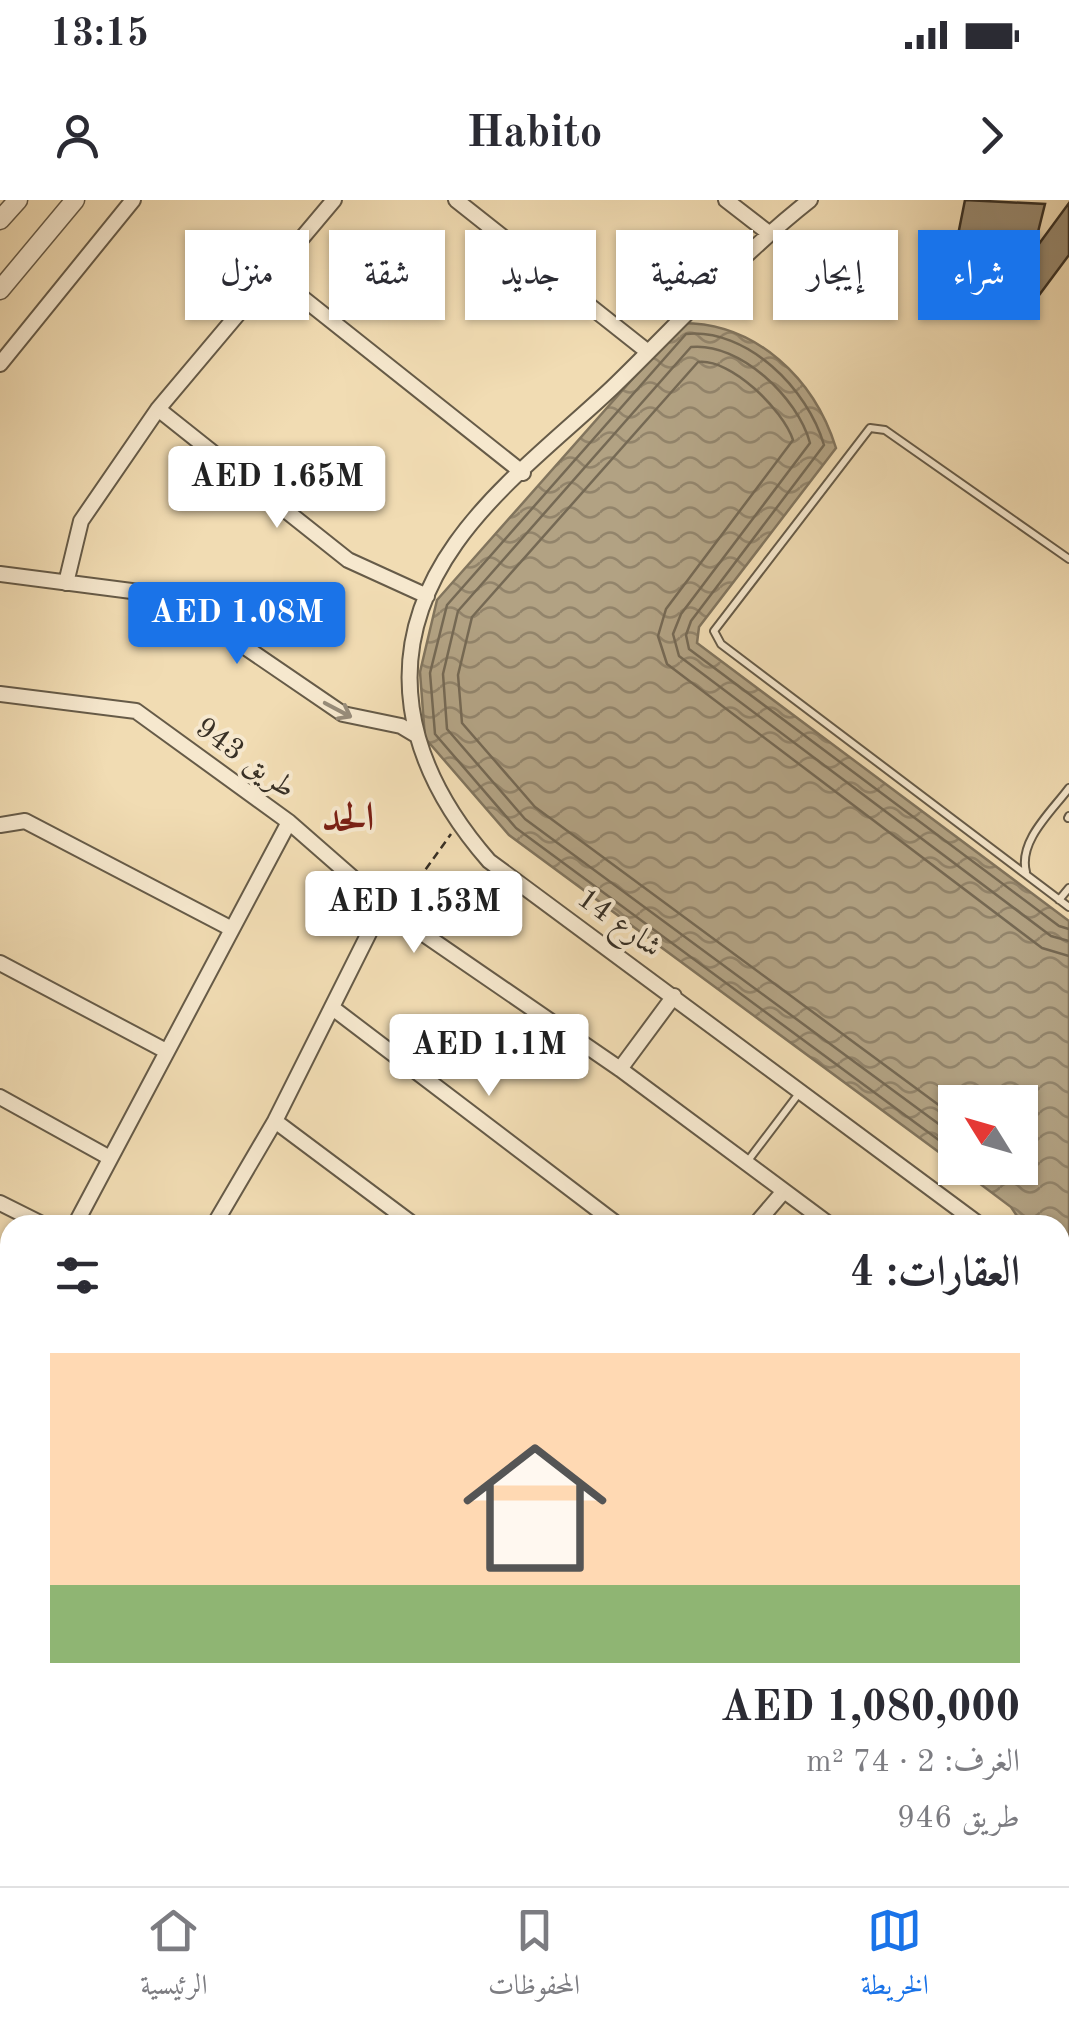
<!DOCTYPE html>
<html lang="ar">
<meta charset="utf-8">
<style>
:root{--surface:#fff;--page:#f2f2f3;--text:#2b2b33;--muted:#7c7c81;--line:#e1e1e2;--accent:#1a73e8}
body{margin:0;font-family:"Old Standard TT",Amiri,serif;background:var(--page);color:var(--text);direction:rtl;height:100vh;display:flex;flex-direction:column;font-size:38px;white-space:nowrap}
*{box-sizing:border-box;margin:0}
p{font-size:32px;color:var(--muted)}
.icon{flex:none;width:55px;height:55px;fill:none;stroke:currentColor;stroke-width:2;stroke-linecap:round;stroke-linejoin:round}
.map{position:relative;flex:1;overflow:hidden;direction:ltr}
.side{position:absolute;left:0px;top:1015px;width:1070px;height:672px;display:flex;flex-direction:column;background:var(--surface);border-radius:30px 30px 0 0;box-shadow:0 2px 8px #0004;direction:rtl}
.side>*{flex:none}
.guide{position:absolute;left:30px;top:30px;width:1010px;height:90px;direction:rtl;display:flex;gap:20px}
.needle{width:65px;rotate:307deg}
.controls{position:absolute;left:938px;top:885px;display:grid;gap:20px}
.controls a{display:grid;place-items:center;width:100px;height:100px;border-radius:0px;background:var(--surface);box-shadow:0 2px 8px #0004;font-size:50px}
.price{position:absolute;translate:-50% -85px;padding:0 22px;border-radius:10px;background:#fff;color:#222;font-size:32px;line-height:65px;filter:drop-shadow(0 2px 5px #0008)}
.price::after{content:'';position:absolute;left:50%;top:60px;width:30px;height:22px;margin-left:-15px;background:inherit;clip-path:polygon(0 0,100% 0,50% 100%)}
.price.on{background:var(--accent);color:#fff}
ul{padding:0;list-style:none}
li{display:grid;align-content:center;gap:20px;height:530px;padding:0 50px}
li+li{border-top:2px solid var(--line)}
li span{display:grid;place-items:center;height:310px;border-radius:0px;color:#555}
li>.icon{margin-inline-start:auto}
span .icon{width:180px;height:180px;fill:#fffc;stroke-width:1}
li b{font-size:42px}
h2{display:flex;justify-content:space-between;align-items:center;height:120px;padding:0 50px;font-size:42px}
.chip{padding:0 35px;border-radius:0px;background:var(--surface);box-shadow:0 2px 8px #0004;font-size:35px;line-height:90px}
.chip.on{background:var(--accent);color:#fff}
.status{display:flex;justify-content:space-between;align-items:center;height:70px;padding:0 50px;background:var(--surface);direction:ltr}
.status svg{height:28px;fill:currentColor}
header{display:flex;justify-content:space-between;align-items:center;height:130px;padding:0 50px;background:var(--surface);font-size:45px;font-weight:800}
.menu{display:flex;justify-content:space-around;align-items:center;height:140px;border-top:2px solid var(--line);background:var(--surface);font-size:28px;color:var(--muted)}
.menu a{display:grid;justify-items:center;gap:5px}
.menu .on{color:var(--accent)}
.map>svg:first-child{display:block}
.water{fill:url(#water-waves);stroke:#81745d;stroke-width:2.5}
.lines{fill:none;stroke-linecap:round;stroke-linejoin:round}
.shore{stroke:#756954;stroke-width:2.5}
.building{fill:#98896f;stroke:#383025;stroke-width:2.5}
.service-casing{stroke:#665b48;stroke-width:10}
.minor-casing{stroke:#665b48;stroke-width:18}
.tertiary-casing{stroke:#665b48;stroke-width:21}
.path{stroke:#383025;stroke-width:2.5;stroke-dasharray:8 5;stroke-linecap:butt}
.service{stroke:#f6e8ce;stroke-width:6}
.minor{stroke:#f6e8ce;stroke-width:14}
.tertiary{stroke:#f6e8ce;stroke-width:18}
.oneway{stroke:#978c7a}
.labels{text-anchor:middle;stroke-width:8;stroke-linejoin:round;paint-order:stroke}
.street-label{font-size:30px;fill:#383025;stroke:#f6e8ce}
.district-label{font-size:40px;font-weight:bold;fill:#7a1f14;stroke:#f6e8ce}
</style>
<div class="status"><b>13:15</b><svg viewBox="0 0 49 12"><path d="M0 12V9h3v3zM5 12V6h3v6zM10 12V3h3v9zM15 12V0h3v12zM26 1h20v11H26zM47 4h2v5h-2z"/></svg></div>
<header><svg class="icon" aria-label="forward" viewBox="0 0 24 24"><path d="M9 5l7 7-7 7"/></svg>Habito<svg class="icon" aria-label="person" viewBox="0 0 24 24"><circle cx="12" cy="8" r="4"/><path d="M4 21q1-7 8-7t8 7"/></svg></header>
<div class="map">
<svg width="1069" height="1686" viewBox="0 0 1069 1686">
<defs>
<pattern id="water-waves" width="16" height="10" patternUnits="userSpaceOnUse" patternTransform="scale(2.5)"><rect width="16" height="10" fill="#b2a283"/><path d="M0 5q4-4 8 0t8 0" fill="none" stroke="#92846b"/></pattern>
</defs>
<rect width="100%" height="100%" fill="#f1dcb3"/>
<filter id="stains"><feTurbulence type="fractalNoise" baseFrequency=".002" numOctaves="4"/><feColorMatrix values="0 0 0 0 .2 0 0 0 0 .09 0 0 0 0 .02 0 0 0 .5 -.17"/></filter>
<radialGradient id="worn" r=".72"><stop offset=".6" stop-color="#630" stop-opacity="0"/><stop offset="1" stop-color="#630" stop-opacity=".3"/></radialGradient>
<path class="water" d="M682,123c74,0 132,55 154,125l-137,179 -2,16 372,278v395l-9,-7v-84h-37l-12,-18 -52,-39h61v-66h-65v62l-446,-329 -84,-97 -5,-66 17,-72z
M0,1164l10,4v313l-10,-13z
M100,1678h355l1,8h-354z
M490,1678h412l12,8h-422z"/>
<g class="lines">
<path class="shore" d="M955,917l-420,-310 -73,-84 -4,-48 14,-58 226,-255c33,-4 85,48 95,78l-127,169 -8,27 9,28 375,284 27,8
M955,936l-430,-317 -78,-90 -4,-55 15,-63 233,-264c49,-5 107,51 119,96l-129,171 -8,20 6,22 372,280 18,5
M955,952l-439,-324 -81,-94 -5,-61 17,-68 239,-271c61,-6 122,55 138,111l-133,176 -5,14 3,14 370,277 10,3"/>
</g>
<path class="building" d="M965,0l80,4 -12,48 36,-49v52l-41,55 -10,-7 8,-11 -75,-22z"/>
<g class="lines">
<g class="service-casing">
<path id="service" d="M1069,359l-184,-129 -15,-2 -156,203 7,13 348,263
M1068,618l1,-2
M1026,672c-8,-31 26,-61 43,-84
M1059,700l10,-12
M747,962l53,-70"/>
</g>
<g class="minor-casing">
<path id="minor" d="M456,0l192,152
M726,0l44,34
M810,0c-71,56 -133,125 -198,188 -52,49 -115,97 -156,155 -79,111 -50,223 33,318l491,364
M270,72l253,201
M0,164l133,-164
M158,209l190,151 79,36
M0,374l147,19 32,9 164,112 58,12 15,9
M66,383l15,-62 77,-112 176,-209
M0,494l136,17 153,111 104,91 227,156 210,156
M0,625l25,-4 205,107
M0,763l166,88
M334,809l284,216
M620,869l54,-73
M0,897l110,61
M275,921l139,104
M0,1003l44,22
M75,1025l214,-403
M214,1025l61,-104 108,-216
M755,1025l29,-34"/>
</g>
<g class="tertiary-casing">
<path id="tertiary" d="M0,20l18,-20
M0,90l75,-90"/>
</g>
<path class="path" d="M403,701l48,-67"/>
<use href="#service" class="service"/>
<use href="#minor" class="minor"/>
<use href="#tertiary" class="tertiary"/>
</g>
<defs><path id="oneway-shaft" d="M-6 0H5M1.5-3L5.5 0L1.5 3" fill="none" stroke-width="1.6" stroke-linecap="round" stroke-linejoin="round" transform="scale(2.5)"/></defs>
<use class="oneway" href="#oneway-shaft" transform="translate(338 510) rotate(28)"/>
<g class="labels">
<g class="street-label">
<text transform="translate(246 557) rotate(36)" y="10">طريق 943</text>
<text transform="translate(620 722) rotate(36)" y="10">شارع 14</text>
</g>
<g class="district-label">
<text x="348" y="630">الحد</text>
</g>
</g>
<rect width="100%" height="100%" filter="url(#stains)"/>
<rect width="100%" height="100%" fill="url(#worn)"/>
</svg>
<div class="controls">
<a><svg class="needle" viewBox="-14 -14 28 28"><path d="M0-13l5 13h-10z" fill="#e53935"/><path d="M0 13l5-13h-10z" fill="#7c7c81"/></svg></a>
</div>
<b class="price" style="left:277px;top:331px">AED 1.65M</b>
<b class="price on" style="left:237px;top:467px">AED 1.08M</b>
<b class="price" style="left:414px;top:756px">AED 1.53M</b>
<b class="price" style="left:489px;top:899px">AED 1.1M</b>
<div class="guide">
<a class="chip on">شراء</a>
<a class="chip">إيجار</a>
<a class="chip">تصفية</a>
<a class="chip">جديد</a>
<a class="chip">شقة</a>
<a class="chip">منزل</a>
</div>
<section class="side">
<h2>العقارات: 4<svg class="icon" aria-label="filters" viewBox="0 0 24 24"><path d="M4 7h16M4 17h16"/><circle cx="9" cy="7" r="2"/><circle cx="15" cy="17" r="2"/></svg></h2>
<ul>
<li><span style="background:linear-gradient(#ffd9b3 75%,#8fb573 0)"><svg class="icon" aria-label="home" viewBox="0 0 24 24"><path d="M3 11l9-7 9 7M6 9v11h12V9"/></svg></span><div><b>AED 1,080,000</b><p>الغرف: 2 · 74 m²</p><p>طريق 946</p></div></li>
</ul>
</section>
</div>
<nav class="menu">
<a class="on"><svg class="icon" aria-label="map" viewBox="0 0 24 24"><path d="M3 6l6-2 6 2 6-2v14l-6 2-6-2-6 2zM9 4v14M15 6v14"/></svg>الخريطة</a>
<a><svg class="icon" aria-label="saved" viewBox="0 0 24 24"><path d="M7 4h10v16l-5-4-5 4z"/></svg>المحفوظات</a>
<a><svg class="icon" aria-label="home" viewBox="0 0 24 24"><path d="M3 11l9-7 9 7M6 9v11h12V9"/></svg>الرئيسية</a>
</nav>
